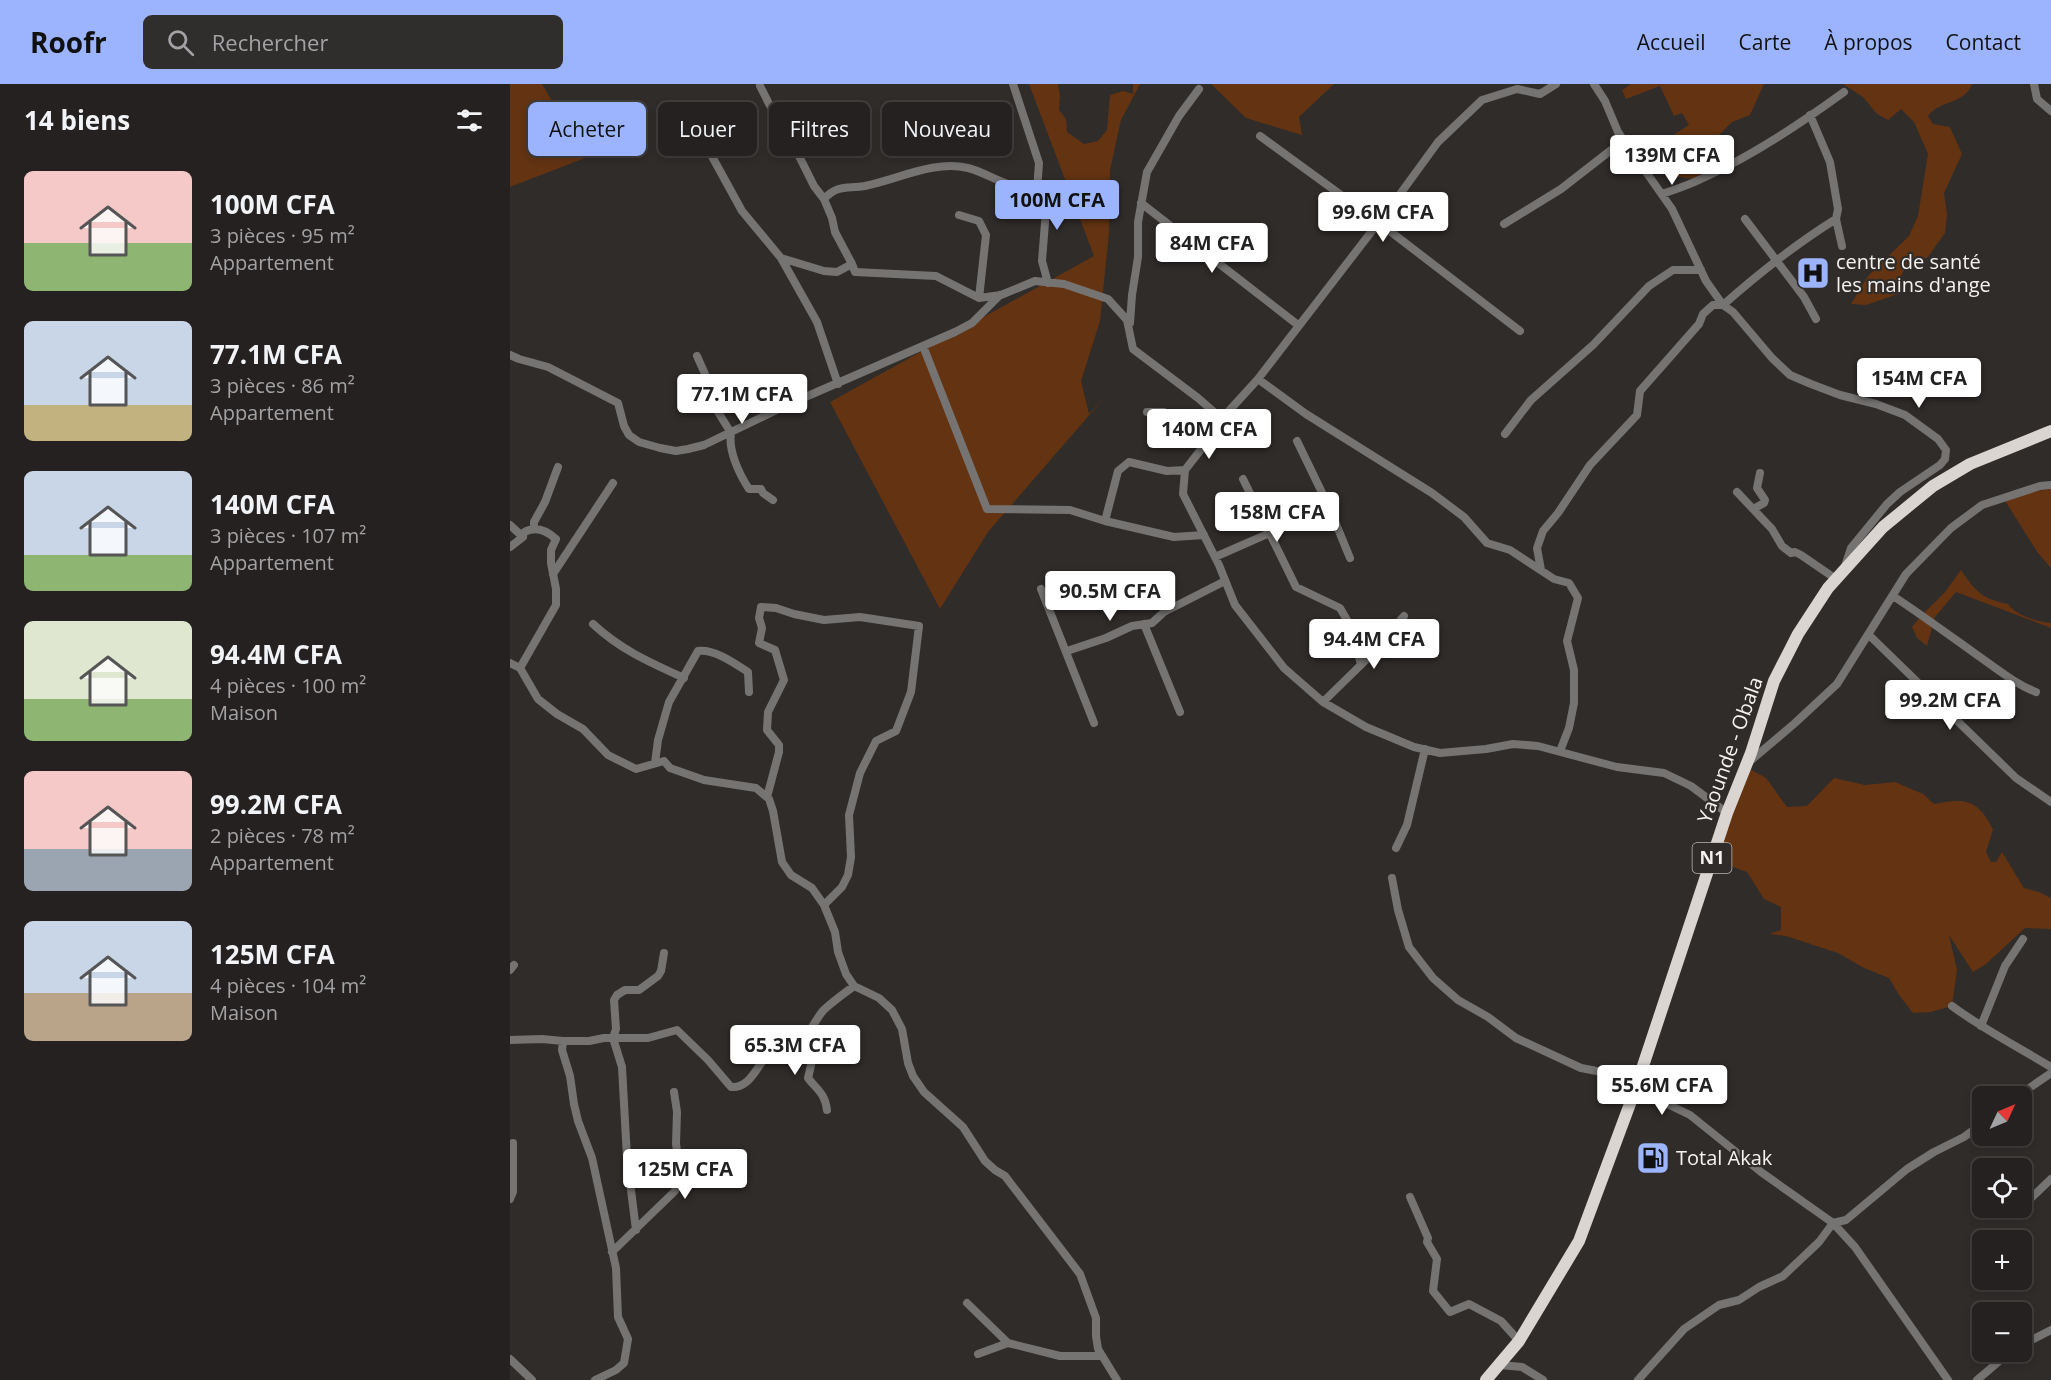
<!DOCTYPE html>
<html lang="fr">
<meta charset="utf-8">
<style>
:root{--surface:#242120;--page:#302e2d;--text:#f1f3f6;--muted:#a3a3a5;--line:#413e3e;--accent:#9cb4fd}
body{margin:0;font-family:"Open Sans",sans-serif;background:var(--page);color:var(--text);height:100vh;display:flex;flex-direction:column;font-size:22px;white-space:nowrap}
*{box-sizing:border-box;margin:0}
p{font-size:20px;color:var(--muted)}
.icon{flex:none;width:33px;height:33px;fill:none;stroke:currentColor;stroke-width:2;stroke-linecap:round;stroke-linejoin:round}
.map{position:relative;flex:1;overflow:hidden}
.side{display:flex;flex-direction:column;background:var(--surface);width:510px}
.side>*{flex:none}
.guide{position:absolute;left:18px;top:18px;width:570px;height:54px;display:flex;gap:12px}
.needle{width:39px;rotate:46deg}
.tools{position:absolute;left:1462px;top:1002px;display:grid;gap:12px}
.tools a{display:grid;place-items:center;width:60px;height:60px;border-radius:9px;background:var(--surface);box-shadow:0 3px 9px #0003,0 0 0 2px var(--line);font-size:30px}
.price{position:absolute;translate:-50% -51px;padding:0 14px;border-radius:6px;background:#fff;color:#222;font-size:20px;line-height:39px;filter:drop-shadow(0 2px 3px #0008)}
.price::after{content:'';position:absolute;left:50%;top:36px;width:18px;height:14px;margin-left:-9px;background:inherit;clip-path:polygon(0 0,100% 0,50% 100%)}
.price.current{background:var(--accent);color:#111}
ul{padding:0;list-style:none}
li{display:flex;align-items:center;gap:18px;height:150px;padding:0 24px}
li span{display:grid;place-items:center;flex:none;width:168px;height:120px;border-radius:9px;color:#555}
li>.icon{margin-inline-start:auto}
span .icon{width:72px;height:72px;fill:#fffc;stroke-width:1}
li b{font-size:26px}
h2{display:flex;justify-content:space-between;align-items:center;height:72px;padding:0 24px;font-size:26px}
.tag{padding:0 21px;border-radius:9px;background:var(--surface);box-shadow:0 3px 9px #0003,0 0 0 2px var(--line);font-size:21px;line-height:54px}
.tag.current{background:var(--accent);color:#111}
header{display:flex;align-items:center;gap:36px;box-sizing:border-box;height:84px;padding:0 30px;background:var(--accent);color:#111}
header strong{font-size:28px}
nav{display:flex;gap:33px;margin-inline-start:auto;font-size:21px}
.search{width:420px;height:54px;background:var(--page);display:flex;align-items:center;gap:15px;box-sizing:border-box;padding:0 21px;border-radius:9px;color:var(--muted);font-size:22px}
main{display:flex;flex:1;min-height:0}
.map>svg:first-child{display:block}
.green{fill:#633312}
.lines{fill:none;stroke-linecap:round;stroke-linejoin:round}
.minor{stroke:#767472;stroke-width:8}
.highway{stroke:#dbd5d2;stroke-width:12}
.labels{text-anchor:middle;stroke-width:4.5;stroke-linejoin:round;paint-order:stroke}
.shield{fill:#302c2a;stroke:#b9b6b4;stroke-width:1.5}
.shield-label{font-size:18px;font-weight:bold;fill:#f4f1ef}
.poi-label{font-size:20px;fill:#f4f1ef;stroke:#302c2a;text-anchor:start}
.street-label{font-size:20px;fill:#f4f1ef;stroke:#302c2a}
</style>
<header>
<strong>Roofr</strong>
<div class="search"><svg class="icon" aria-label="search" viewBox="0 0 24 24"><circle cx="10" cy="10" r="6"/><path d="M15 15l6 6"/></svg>Rechercher</div>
<nav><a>Accueil</a><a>Carte</a><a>À propos</a><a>Contact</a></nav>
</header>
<main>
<section class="side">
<h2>14 biens<svg class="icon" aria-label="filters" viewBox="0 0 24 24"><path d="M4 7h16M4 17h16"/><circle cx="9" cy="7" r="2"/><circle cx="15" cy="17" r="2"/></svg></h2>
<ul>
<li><span style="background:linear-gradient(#f6c9c9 60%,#8fb573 0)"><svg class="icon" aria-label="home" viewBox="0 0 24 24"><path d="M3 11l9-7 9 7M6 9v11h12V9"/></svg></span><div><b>100M CFA</b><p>3 pièces · 95 m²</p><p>Appartement</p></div></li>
<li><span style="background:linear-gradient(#c9d6e8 70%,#c2b280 0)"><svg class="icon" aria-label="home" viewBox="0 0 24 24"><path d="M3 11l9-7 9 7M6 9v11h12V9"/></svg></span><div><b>77.1M CFA</b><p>3 pièces · 86 m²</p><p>Appartement</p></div></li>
<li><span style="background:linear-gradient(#c9d6e8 70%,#8fb573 0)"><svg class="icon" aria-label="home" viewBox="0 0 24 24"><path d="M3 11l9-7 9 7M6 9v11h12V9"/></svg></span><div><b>140M CFA</b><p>3 pièces · 107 m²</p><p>Appartement</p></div></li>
<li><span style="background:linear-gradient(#dfe7d0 65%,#8fb573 0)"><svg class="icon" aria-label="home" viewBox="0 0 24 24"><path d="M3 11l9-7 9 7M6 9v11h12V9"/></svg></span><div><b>94.4M CFA</b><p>4 pièces · 100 m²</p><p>Maison</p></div></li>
<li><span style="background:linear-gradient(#f6c9c9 65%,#9aa5b1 0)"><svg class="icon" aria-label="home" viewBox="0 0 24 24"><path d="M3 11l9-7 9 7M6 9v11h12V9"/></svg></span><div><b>99.2M CFA</b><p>2 pièces · 78 m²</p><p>Appartement</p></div></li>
<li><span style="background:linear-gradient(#c9d6e8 60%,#b9a48a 0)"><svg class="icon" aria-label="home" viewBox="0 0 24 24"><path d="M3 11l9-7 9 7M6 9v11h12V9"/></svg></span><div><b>125M CFA</b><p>4 pièces · 104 m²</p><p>Maison</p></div></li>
</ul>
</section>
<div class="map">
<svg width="1541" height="1296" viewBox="0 0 1541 1296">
<rect width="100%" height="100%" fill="#302c2a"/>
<path class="green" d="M0,0h32l43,74 -75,29z
M519,0h29l2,12 -1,14 7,9 1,13 17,12 14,-3 9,-11 3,-35 13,-4 10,3v-10h7l-19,36 -11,50 -1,63 -9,88 -19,60 8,33 16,-17 -117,135 -48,77 -110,-207 264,-146z
M701,0h123l-35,33 3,18 -56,-17z
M1121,0h133l-14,31 -18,7 -15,15 -8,1 -15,10 8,25 -7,6 -17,-2 -8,-40 19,-12 -7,-12 -8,3 -14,-30 -34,13 -4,-9z
M1333,0h129c-8,21 -33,16 -44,32l5,8 17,3 12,27 -18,39 3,21 -2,19 -17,24 -23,12 -5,9 7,13 -41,14 -15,-1 17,-28 41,-40 9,-20 10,-62 -14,-32 -13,-13 -13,11 -11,-6 -14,-17z
M1541,405v79l-13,-15 -36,-57z
M1451,486c14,21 21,29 47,34 9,12 28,17 43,19v5l-95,-36 -21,25 -8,29 -10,-8 -5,-11 8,-10 25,-25z
M1234,682l22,12 21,29 20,-1 27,-28 31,7 30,-3 28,12 11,10c32,-6 43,-5 59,25l-7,23 5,10h5l6,-10 22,36 15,4 12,6v31l-26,-1 -39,36 -13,8 -24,-37 8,35 -5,36 -21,6 -18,1 -14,-18 -10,-17 -25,-10 -26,-15 -52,-17 -17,-2 12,-4v-23l-17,-8 -17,-27 -36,-13z"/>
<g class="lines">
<path class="minor" d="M503,0l26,79 -2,27 9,20 -4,51 6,22
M1084,0l11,17 13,31 54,77 34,72 17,24 10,7 39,46 18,17 21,9 29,11 36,9 29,11 33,24 8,11 -1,9 -5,6 -40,27 -13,12 -36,44 -6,18
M1524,0l3,15 14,12
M250,2l23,45 11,15 20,40 10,13 8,19 3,14 17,32
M1300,31l20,47 8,47 -2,10 6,27
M750,52l118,86 142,109
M193,56l39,71 39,47 43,13 13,1 15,-8 3,8 81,4 43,22 22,-3 34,-14 29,3 44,15 19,21 6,29 65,49 16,14 3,12 -4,10 -28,36 -2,24 36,71 16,40 49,63 39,34 43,25 48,20 26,6 46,-4 27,-5 25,2 79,21 47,6 27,13 36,27
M1152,110c15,-5 30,-10 43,-17 49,-22 95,-53 139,-85
M314,115c14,-15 23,-10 41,-13 34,-7 69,-26 103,-18 13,3 29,13 43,17 10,2 16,0 26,5
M631,119l157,122
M449,131l20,6 7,14 -7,63
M1235,135l59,78 12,22
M994,140l57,-35 63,-49
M271,174l36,64 21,62
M620,239l2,-28 6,-38v-35l9,-50 32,-56 20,-27
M413,262l64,163 83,1 35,11 69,16 30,-2
M0,271l9,4 29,8 70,36 6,23 5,9 10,7 21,6 16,3 12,-2 16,-4 83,-40 168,-73 17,-9 28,-28
M187,272l12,27v11l6,13 16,26c-3,17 8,41 18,56h12l2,4 10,7
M748,295l48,35 126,79 32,24 23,26 23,7 44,29 15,4 9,15 -11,43 7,29v33l-5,25 -9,23
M637,328h17l26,25 14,7
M707,340l41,-45 137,-178 43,-59 44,-42 35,-11 23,5 16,-10
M995,350l26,-34 62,-55 56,-59 24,-16h28
M787,357l32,66 21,51
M1250,389l-3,15 8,12 -1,3 -11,6 19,20 10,17 9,7 4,-1 6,3 35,24
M733,395l53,108 44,21 7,12 14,44
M1227,408l16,17
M595,437l13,-50 11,-9 38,9 18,-1
M0,441l13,12
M24,445v-7l11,-20 13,-35
M0,463l13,-10v-4c12,-8 23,-3 33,6l-5,11v13l5,26v16l-36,63
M705,473l114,-50
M1031,486l-4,-22 6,-17 15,-18 32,-48 47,-50 3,-24 59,-67 4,-10 10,-9h10c35,-31 73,-61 113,-86
M43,490l60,-91
M531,505l53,134
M1383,512c29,19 56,39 84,59 19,13 38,29 59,37
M83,540c28,26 56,38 91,54
M634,540l36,88
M1359,551l147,143 35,24
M557,567l39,-13 26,-12 20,-3 12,-11 61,-31
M0,579l10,5 18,31 19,15 26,15 25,26 28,14 28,-8 6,7 34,12 52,8 13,11 4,12 9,51 9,13 21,13 12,17 11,27 3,20 8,22 8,12 25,12 13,12 10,19 6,34 5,13 11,16 39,35 22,34 10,9 10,6 75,98 16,44v18l2,13 19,31
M813,618l47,-46 34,-40
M1239,678l46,-39 42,-39 69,-110 45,-46 31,-23 58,-19 11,-1
M145,679l3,-23 11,-38 29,-51c17,-2 36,12 50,21l1,20
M257,713l12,-45v-7l-12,-15 1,-18 16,-32 -9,-30 -16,-7 3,-15 -3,-10 2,-11 15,1 18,6 30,6 36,-3 59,9 -8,66 -15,39 -20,10 -16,32 -11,42 2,42 -3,18 -6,12 -18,18
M886,764l11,-23 18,-76
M882,794l6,32 11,37 24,31 25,22 30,17 28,21 65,30 26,5 15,9 12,11 27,8 29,14 71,57 72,51 22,24 93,133
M0,886l4,-5
M1442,922c31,23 66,41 99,61
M1471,942l24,-60 18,-27
M0,956l32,-1 21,2
M292,956l-2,6 12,15 -4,17c9,12 17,15 19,32
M1508,1012l33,-23
M900,1113l18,41 -1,4 10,17 -4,32 17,21 19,-8 32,17 18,20
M0,1115l3,-7v-49
M1514,1121l27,-26
M126,1146l-9,-72 -5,-91 -9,-29 3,-9 -2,-29 3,-5 8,-5h14l19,-14 3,-5 3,-18
M102,1168l63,-61 5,-21 -4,-26 1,-32 -3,-20
M457,1219l41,40
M1512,1261l29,-15
M468,1270l30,-11 52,13h42
M0,1275l22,21
M990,1281l22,2 21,13
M85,1296l21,-10 8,-7 4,-24 -10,-22 -2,-49 -24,-110 -14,-37 -4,-17 -4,-28 -8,-26 1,-9h26l15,-3h44l29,-8 31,30 23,27c20,2 27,-24 39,-35 7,-6 18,-4 26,-8 12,-6 18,-22 26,-32 7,-8 23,-19 32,-26
M1128,1296l46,-51 35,-24 20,-5 20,-13 24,-11 36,-34 14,-19 13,-3 61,-51 27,-17 30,-15 19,-14
M1467,1296l33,-28"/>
<path class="highway" d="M976,1296l33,-39 60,-100 55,-148 93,-280 24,-60 23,-72 24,-47 30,-46 55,-61 50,-41 37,-22 81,-33"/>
</g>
<defs>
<g id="hospital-square" transform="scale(1.725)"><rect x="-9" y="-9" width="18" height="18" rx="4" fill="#9cb4fd" stroke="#302c2a"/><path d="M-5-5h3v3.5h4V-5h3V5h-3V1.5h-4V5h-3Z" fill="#111"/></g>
<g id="fuel-square" transform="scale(1.725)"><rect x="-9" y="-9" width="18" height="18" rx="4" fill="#9cb4fd" stroke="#302c2a"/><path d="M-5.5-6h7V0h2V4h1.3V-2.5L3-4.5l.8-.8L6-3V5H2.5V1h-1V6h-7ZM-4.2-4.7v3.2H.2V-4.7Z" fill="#111"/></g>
</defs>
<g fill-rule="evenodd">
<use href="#hospital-square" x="1303" y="189"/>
<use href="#fuel-square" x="1143" y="1074"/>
</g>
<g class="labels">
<rect class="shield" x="1182.5" y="759" width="39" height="30" rx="4.5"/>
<g class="shield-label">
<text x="1202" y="780">N1</text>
</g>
<g class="poi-label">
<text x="1326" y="185">centre de santé<tspan x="1326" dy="23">les mains d'ange</tspan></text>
<text x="1166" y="1081">Total Akak</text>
</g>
<g class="street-label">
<text transform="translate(1220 666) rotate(-70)" y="7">Yaounde - Obala</text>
</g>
</g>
</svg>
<div class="tools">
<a><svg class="needle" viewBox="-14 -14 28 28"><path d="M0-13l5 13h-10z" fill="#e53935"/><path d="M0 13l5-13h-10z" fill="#a3a3a5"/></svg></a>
<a><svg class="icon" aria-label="locate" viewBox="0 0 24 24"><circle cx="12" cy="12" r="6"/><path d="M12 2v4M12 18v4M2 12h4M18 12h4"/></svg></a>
<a>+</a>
<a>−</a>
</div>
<b class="price" style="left:1162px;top:102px">139M CFA</b>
<b class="price current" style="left:547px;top:147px">100M CFA</b>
<b class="price" style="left:873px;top:159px">99.6M CFA</b>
<b class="price" style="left:702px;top:190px">84M CFA</b>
<b class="price" style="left:1409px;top:325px">154M CFA</b>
<b class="price" style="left:232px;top:341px">77.1M CFA</b>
<b class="price" style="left:699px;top:376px">140M CFA</b>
<b class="price" style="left:767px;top:459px">158M CFA</b>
<b class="price" style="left:600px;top:538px">90.5M CFA</b>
<b class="price" style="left:864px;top:586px">94.4M CFA</b>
<b class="price" style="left:1440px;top:647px">99.2M CFA</b>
<b class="price" style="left:285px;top:992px">65.3M CFA</b>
<b class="price" style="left:1152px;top:1032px">55.6M CFA</b>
<b class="price" style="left:175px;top:1116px">125M CFA</b>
<div class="guide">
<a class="tag current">Acheter</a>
<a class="tag">Louer</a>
<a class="tag">Filtres</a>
<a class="tag">Nouveau</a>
</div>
</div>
</main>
